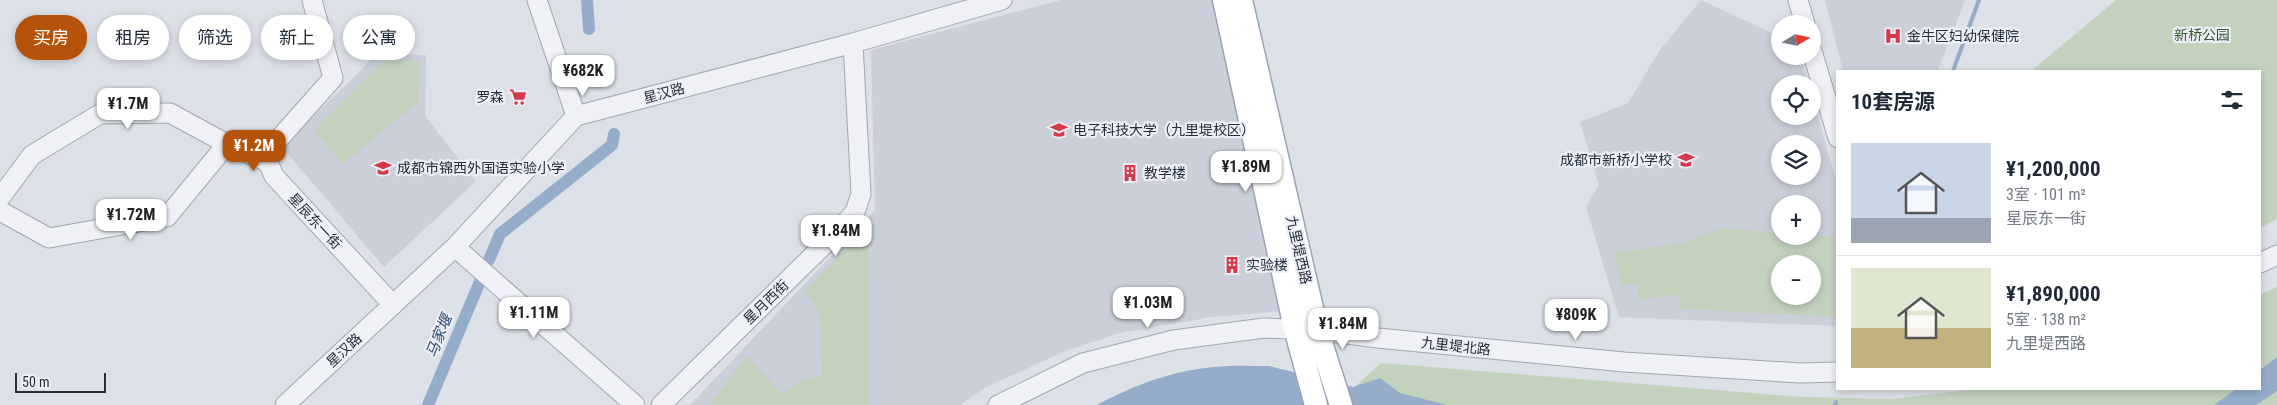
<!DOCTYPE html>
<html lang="zh">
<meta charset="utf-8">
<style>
:root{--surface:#fff;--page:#f2f2f3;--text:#1f2937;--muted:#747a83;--line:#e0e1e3;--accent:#b45309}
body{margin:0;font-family:"Roboto Condensed","Noto Sans SC",sans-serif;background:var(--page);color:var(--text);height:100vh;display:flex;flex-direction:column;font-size:19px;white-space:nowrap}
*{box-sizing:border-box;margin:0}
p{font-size:16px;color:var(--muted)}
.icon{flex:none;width:28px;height:28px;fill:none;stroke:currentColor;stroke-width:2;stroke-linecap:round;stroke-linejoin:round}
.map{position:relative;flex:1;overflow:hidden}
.side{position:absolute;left:1836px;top:70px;width:425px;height:320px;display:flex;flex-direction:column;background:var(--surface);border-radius:0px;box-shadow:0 2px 8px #0003}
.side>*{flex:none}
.top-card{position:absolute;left:15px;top:15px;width:475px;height:45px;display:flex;gap:10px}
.needle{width:32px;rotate:80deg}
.fabs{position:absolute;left:1771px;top:15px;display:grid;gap:10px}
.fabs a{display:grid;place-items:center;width:50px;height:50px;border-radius:50%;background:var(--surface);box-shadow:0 2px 8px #0003;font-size:25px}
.scale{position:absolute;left:15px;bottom:12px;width:91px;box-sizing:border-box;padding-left:5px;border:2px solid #252e3e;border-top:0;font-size:14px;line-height:18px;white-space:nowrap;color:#252e3e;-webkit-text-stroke:4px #eceff5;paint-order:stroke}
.price{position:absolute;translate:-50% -42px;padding:0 11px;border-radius:10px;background:#fff;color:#222;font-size:16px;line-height:32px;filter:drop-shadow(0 1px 2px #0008)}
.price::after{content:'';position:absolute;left:50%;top:30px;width:15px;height:11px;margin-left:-8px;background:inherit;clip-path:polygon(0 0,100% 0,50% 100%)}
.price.selected{background:var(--accent);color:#fff}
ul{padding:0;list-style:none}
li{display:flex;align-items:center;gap:15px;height:125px;padding:0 15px}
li+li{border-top:1px solid var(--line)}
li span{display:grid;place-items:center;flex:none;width:140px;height:100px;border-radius:0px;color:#555}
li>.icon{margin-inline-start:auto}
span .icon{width:60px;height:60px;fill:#fffc;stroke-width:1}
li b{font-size:21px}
h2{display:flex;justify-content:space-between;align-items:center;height:60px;padding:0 15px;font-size:21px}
.pill{padding:0 18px;border-radius:22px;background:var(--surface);box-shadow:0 2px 8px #0003;font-size:18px;line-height:45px}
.pill.selected{background:var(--accent);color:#fff}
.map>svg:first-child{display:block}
.built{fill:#cacfd9;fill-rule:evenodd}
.green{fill:#c2d2bd;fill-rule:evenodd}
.water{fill:#95adca}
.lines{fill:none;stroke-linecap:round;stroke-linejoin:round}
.stream{stroke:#95adca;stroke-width:4}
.canal{stroke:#95adca;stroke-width:12}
.minor-casing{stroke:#a1a7b1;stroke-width:21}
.major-casing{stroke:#9ba4b4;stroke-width:25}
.minor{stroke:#eff1f6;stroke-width:19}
.major{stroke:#fff;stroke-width:22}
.labels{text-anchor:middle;stroke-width:4.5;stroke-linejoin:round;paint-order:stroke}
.park-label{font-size:14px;fill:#385b32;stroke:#eceff5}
.poi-label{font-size:14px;fill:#252e3e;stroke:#eceff5;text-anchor:start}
.street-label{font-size:14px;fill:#252e3e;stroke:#eceff5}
.water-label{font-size:15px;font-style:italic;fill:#2d4b74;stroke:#eceff5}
</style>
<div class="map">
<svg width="2277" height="405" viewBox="0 0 2277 405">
<rect width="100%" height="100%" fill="#dce0e7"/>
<path class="built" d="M1061,0h157l63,311 -69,6 -92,16 -52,17 -82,37 -26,18h-270l185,-195 -4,-160z
M1701,0l79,37v19h20l8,28h-28v32h32l1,-17 24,85v142l-218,-9 -33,-110 13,-22 -19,-63 48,-19 32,-53zM1780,144h32v32h-32zM1780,204h32v32h-32zM1780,264h32v32h-32z
M1825,0h140l-27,71h-95z
M377,54l49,1 -1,61 51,65 -92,86 -102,-120z"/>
<path class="green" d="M2116,0h161v219l-17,9v-157h-229z
M386,59l34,2 -2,41 -75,62 -29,-34z
M1722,228l58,5v3l54,1 4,4 -1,76 -157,-8v-15l-41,6 -2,-16 -16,1 -7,-32 68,-10zM1780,264h32v32h-32z
M869,236l-1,169h-158l37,-49 35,38 22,-15 18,-2 -2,-65 -16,-21 52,-50z
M2277,287v118h-916l-5,-19 25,-23 422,34 90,2 84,-10h283v-94z"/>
<path class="water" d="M2277,357v34l-21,14h-42l22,-16h24v-19z
M1269,366l84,21 27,-9 20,15 47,12h-350c35,-19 77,-35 118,-38 18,-2 36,-1 54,-1z"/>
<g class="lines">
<path class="stream" d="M1953,71l26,-71
M1835,405l1,-3"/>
<path class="canal" d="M587,0l2,29
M489,260l11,-26 112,-89 2,-11
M428,405l53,-126"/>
<g class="minor-casing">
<path id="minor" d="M312,0l21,78 -63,71 -2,13 6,14 119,129
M537,0l39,116
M1798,0l7,24
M1812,51l26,87
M0,198l32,-43 68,-41 70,-1 57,31 41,18
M0,211l49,27 118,-21 60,-73
M455,247l180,158
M2260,263l17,-8
M285,405l170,-158 121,-131 277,-73 149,-43
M661,405l173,-170 21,-23 6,-18 -8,-151
M998,405l85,-42 91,-23 90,-12 53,2 61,8 246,24 176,11 38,-1"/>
</g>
<g class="major-casing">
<path id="major" d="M1224,0l71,328 21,77
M1241,0l76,330 24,75"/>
</g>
<use href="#minor" class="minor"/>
<use href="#major" class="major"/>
</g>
<defs>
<g id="hospital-bare" transform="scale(1.35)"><path d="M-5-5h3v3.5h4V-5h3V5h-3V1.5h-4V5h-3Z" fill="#d5394c" stroke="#eceff5" stroke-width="2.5" paint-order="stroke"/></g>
<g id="supermarket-bare" transform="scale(1.35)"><path d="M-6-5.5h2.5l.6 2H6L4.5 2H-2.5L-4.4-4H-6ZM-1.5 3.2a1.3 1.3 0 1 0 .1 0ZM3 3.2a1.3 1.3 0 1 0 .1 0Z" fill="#d5394c" stroke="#eceff5" stroke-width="2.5" paint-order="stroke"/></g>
<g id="university-bare" transform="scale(1.35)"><path d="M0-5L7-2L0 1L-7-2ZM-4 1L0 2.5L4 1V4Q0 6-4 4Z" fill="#d5394c" stroke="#eceff5" stroke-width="2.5" paint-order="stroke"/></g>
<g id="school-bare" transform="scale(1.35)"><path d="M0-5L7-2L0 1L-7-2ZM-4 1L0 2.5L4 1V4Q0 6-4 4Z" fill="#d5394c" stroke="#eceff5" stroke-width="2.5" paint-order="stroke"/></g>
<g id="building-bare" transform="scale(1.35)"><path d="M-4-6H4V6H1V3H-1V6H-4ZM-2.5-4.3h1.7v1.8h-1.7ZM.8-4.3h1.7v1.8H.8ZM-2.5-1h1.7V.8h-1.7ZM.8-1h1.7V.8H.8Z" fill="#d5394c" stroke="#eceff5" stroke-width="2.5" paint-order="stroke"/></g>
</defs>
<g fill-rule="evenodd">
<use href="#hospital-bare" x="1893" y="36"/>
<use href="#supermarket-bare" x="518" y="97"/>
<use href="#university-bare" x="1059" y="130"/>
<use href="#school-bare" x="1686" y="160"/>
<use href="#school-bare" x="383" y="168"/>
<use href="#building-bare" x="1130" y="173"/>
<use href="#building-bare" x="1232" y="265"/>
</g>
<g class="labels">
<g class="park-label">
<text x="2202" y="40">新桥公园</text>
</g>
<g class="poi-label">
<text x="1907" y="41">金牛区妇幼保健院</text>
<text x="504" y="102" text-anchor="end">罗森</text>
<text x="1073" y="135">电子科技大学（九里堤校区）</text>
<text x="1672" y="165" text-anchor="end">成都市新桥小学校</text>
<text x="397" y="173">成都市锦西外国语实验小学</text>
<text x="1144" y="178">教学楼</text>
<text x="1246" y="270">实验楼</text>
</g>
<g class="street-label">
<text transform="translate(664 93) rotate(-15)" y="5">星汉路</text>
<text transform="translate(315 221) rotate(47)" y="5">星辰东一街</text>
<text transform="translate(1299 250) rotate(77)" y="5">九里堤西路</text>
<text transform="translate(766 302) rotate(-44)" y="5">星月西街</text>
<text transform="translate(1456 346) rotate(6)" y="5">九里堤北路</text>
<text transform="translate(344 350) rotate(-43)" y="5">星汉路</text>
</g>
<g class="water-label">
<text transform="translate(439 336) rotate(-68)" y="5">马家堰</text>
</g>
</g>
</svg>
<div class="fabs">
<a><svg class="needle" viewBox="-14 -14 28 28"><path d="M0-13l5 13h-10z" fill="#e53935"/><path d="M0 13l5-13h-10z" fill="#747a83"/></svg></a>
<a><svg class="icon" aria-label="locate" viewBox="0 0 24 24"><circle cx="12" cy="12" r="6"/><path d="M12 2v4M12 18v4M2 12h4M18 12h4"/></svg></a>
<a><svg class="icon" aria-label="layers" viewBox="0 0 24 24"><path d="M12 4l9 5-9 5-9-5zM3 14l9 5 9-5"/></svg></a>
<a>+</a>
<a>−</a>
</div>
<div class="scale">50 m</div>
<b class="price" style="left:583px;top:97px">¥682K</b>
<b class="price" style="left:128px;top:130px">¥1.7M</b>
<b class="price selected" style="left:254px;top:172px">¥1.2M</b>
<b class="price" style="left:1246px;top:193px">¥1.89M</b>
<b class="price" style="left:131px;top:241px">¥1.72M</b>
<b class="price" style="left:836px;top:257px">¥1.84M</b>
<b class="price" style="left:1148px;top:329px">¥1.03M</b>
<b class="price" style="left:534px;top:339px">¥1.11M</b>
<b class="price" style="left:1576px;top:341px">¥809K</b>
<b class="price" style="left:1343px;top:350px">¥1.84M</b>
<div class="top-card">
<a class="pill selected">买房</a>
<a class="pill">租房</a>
<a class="pill">筛选</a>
<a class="pill">新上</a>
<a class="pill">公寓</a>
</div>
<section class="side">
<h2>10套房源<svg class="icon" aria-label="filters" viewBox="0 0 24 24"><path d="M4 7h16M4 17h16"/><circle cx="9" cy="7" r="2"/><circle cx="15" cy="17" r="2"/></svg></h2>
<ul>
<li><span style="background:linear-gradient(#c9d6e8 75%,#9aa5b1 0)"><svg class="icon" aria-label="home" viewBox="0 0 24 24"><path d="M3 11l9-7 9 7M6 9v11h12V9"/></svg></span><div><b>¥1,200,000</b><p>3室 · 101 m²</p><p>星辰东一街</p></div></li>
<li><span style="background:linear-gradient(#dfe7d0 60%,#c2b280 0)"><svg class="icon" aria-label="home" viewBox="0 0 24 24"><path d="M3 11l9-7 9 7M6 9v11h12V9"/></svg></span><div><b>¥1,890,000</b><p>5室 · 138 m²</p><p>九里堤西路</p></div></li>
</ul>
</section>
</div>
